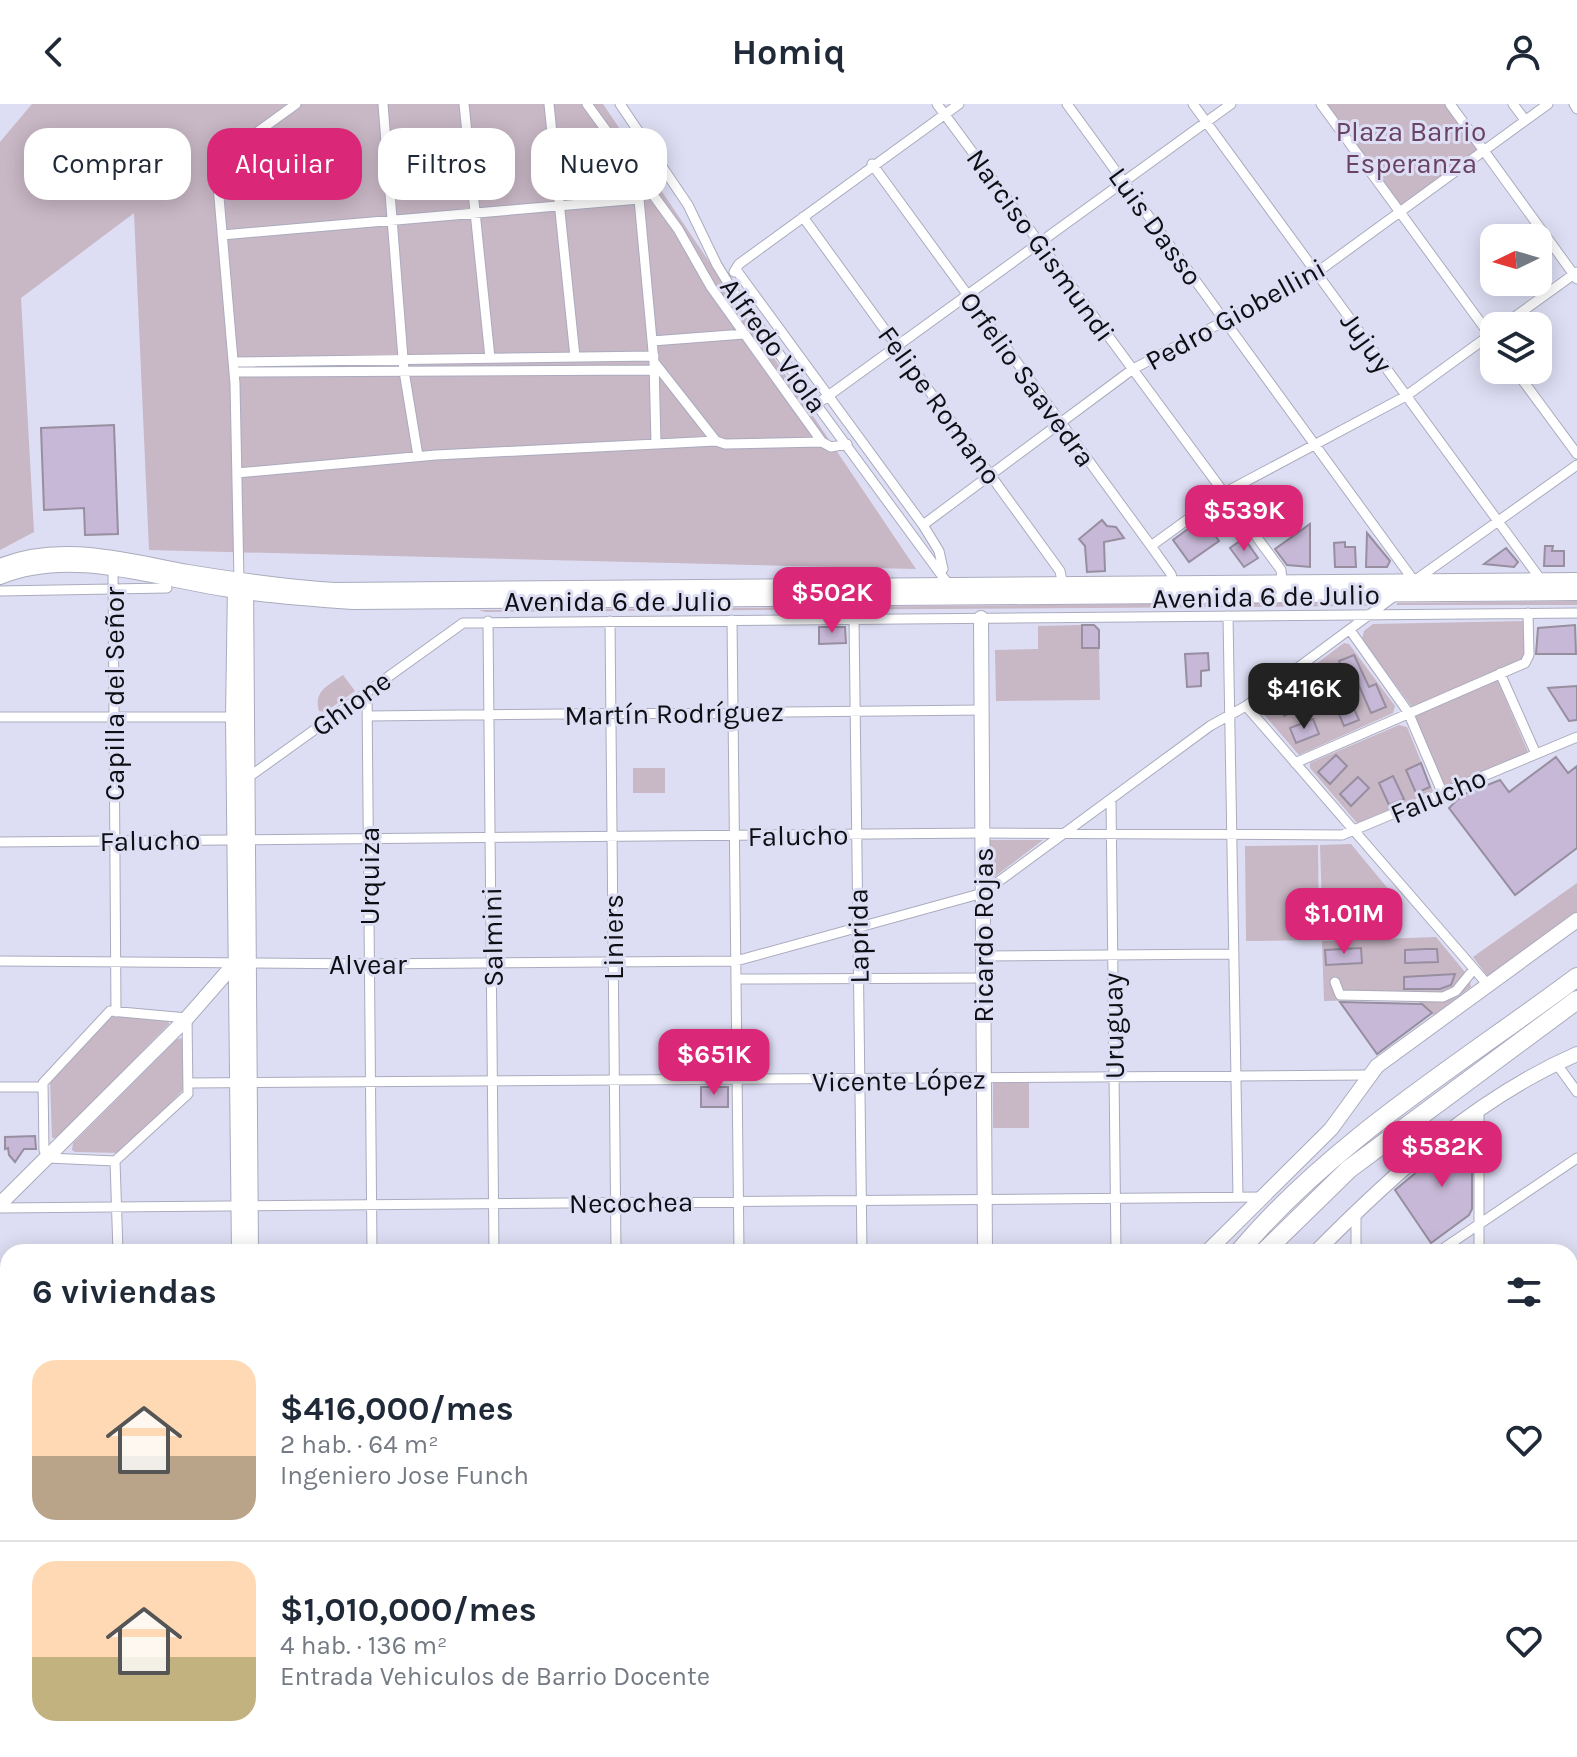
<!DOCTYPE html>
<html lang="es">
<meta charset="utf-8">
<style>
:root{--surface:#fff;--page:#f2f2f3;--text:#1f2937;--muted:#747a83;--line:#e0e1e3;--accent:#db2777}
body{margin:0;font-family:Karla,sans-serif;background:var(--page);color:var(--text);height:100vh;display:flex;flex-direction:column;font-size:30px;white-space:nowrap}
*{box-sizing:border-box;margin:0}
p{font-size:26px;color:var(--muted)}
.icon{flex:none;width:44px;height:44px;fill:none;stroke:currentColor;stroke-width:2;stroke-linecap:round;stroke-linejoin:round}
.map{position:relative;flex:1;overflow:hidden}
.sheet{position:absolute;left:0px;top:1140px;width:1578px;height:514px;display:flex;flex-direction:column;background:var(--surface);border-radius:24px 24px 0 0;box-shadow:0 4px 20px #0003}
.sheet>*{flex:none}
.banner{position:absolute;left:24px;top:24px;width:800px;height:72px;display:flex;gap:16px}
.needle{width:52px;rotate:265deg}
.controls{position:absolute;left:1480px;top:120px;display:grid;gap:16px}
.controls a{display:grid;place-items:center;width:72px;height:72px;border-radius:16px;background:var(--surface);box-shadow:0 4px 20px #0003;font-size:40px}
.price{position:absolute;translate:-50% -68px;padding:0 18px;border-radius:16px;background:var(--accent);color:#fff;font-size:26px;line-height:52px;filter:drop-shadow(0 2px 4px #0008)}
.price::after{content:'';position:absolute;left:50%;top:48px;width:24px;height:18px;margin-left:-12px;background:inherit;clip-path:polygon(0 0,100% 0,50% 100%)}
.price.current{background:#222;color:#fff}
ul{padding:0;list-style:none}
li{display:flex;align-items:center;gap:24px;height:200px;padding:0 32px}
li+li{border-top:2px solid var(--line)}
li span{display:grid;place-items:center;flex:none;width:224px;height:160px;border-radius:24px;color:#555}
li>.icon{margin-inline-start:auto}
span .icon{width:96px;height:96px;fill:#fffc;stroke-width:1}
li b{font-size:34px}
h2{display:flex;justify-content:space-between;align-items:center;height:96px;padding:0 32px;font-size:34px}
.pill{padding:0 28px;border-radius:24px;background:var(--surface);box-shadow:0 4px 20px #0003;font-size:28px;line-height:72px}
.pill.current{background:var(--accent);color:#fff}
header{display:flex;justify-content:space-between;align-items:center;height:104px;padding:0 32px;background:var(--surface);font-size:36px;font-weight:700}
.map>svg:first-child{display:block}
.green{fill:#c8b7c5}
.building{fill:#c7b8d7;stroke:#978ea0;stroke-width:2}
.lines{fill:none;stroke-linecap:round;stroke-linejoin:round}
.street-casing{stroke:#aaabbe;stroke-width:11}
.secondary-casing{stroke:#aaabbe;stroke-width:16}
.highway-casing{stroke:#aaabbe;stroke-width:20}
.street{stroke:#fff;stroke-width:9}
.secondary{stroke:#fff;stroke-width:14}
.highway{stroke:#fff;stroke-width:18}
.labels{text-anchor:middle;stroke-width:6;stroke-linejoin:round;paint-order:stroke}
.park-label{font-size:28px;fill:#694265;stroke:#dddef3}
.street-label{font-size:28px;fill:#0e0e14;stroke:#dddef3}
</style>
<header><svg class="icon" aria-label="back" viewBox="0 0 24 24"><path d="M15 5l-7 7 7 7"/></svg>Homiq<svg class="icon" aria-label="person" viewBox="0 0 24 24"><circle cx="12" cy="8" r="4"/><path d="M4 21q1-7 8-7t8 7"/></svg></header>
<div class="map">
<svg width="1577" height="1653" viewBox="0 0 1577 1653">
<rect width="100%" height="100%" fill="#dddef3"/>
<path class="green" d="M32,0h571l313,465 -767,-19 -15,-337 -113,85 13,234 -34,18v-408z
M1327,0h118l33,46 -78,56z
M1577,497v4h-181l2,-2z
M1369,498v4l-884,6 -6,-2z
M1525,517l1,37 -114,49 -50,-68 2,-8 9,-7z
M1082,521l1,22 16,1 1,52 -104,1 -1,-51 43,-1v-23z
M1344,539l5,1 46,62 -2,7 -94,42 -38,-44v-6z
M343,571l12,16 -30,21 -6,-1c-6,-20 10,-26 24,-36z
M1497,575l31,73 -84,35 -31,-72z
M1399,621l8,2 26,64 -76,32 -47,-55v-5z
M633,664h32v25h-32z
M989,736h54l-54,41z
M1351,740l43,52 2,39 -73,2 -3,-92z
M1318,741l1,95 -73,1 -1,-95z
M1577,779v30l-89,64 -15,-20z
M1436,833l33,40 2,10 -37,28 -19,-16 -91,2 -2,-60z
M111,912l57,4 1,4 -112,114h-5l-2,-58z
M184,934l1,50 -63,65 -47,-1 -3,-2 1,-7 104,-104z
M993,979h36v45h-36z
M1091,1646h138v7h-139z"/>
<path class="building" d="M114,321l4,109 -33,1 -1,-27 -40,2 -3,-82z
M1203,414l16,23 -30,21 -16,-22z
M1102,416l5,6 9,1 8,11 -20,4 1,29 -18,1 -2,-26 -6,-7z
M1310,420v43l-23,-2 -12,-16z
M1367,429l23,28 -3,6h-21z
M1244,434l14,20 -14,9 -14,-19z
M1345,438v5h10l1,20h-21l-1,-24z
M1545,442h8l-1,5h12v15h-20z
M1506,444l12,14 -4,5 -30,-3z
M1082,521h12l5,5v18h-17z
M1575,521l1,29h-40l2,-26z
M819,523h26l1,16 -27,1z
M1208,549l1,17 -8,1v15l-14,1 -2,-33z
M1354,551l15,32 7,-3 10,23 -15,6 -14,-32 -7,3 -11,-23z
M1327,563l14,33 8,-3 10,23 -15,6 -14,-33 -8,3 -10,-23z
M1577,582v34l-8,1 -21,-33z
M1301,587l6,15 -23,10 -6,-15z
M1313,615l6,15 -23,9 -6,-15z
M1336,651l11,11 -17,18 -12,-12z
M1556,653l12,16 9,-7v82l-62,47 -66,-87 13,-13 38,-15 9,12z
M1421,659l9,24 -14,6 -10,-23z
M1393,672l11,23 -15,6 -10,-22z
M1358,673l11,11 -18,18 -11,-12z
M1361,844l1,15 -36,2 -1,-15z
M1426,845h11l1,13 -33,1v-13z
M1455,870l-4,11 -11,4h-36v-12z
M1340,898l82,2 10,9 -55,41z
M701,983h27v20h-27z
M1465,1028l7,4v73l-3,6 -38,28 -36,-53z
M35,1032l1,13h-12l-9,13 -6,-7 -1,-7 -3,1v-12z"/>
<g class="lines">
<g class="street-casing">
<path id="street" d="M383,0l21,267 14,85
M464,0l26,254
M549,0l26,253
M587,0l91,125 33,58 111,155
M620,0l68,101 29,60 16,26 218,297
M937,0l344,466 1,11
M1067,0l347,477
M1193,0l348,476
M1321,0l173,237
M1450,0l127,175
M1513,0l12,16
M1574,0l3,5
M872,60l279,382 20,28 3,12
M643,76l-4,19 15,163 2,82
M803,113l257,354 3,15
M222,131l417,-36
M737,167l186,254 16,26 4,18
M734,168l5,-8 220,-160
M1502,222l75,-54
M652,237l92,-7
M233,258l421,-6
M654,258l62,79
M1515,266l62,84
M234,268l418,-2
M817,300l414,-300
M237,369l199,-18 280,-14 9,3 97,-2 9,5 16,-3
M923,421l210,-156 183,-96 232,-169
M1151,442l73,-53 182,-97 88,-64
M113,465l3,443
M1417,475l160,-114
M239,476l-4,-196 -19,-222 80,-58
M0,487l167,-3
M1228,512l10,581
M854,515l8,633
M732,516l7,632
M488,517l6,631
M610,517l6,631
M1350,526l58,82 34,80
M1500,569l36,81
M367,589l5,559
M1246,602l242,279
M367,612l615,-6
M0,613h237
M1295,659l230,-100 4,-8 -1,-42
M246,675l217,-156 1114,-10
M1111,695l5,453
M0,738l982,-9 360,2 235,-98
M983,852l251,-2
M0,857l369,3 367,-3 247,-68 227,-167 36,-20 150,-111
M736,875l247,-1
M1335,878l5,13 103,2 13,-6 18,-22
M110,907l77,7 1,76 -73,67 -68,-3 -3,-8 -1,-67z
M1556,959l21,29
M190,979l1178,-8
M0,983h43
M115,1057l3,91
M0,1104l1262,-11
M1356,1148v-41
M1438,1148l139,-94
M1479,1148v-140
M1570,1191h7
M0,1226h8
M1570,1329h7
M0,1347h8
M1570,1455h7
M0,1469h8
M1570,1579h7
M0,1592h8
M0,1627v26
M124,1646v7
M377,1646v7
M499,1646v7
M621,1646v7
M744,1646v7
M866,1646v7
M1237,1646v7
M1358,1646v7
M1480,1646v7"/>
</g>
<g class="secondary-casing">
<path id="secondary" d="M0,462c60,-25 127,-5 188,6 49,8 97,15 147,18l1242,-10
M0,473c71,-29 152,1 224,12 43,7 86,10 129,13l1224,-9
M235,480l-2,133 6,535
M246,480l5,668
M981,514l4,634
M0,1100l187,-186 48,-55
M1207,1148l124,-123 46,-63 200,-146
M1316,1148c76,-77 160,-154 261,-198
M244,1646v7
M255,1646v7
M983,1653v-7
M1081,1653l1,-7"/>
</g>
<g class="highway-casing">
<path id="highway" d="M1239,1148c93,-111 223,-189 338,-275
M1264,1148l85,-83 228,-169
M1010,1653l1,-7
M1027,1653l1,-7"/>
</g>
<use href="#street" class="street"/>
<use href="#secondary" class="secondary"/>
<use href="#highway" class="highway"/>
</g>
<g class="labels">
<g class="park-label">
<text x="1411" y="37">Plaza Barrio<tspan x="1411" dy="32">Esperanza</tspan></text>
</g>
<g class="street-label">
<text transform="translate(1156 122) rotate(54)" y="10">Luis Dasso</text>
<text transform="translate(1041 141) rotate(54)" y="10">Narciso Gismundi</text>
<text transform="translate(1235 210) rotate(-29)" y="10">Pedro Giobellini</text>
<text transform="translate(1367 238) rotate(54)" y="10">Jujuy</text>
<text transform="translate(774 241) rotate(54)" y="10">Alfredo Viola</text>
<text transform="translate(1028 275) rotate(54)" y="10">Orfelio Saavedra</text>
<text transform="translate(940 301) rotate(54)" y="10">Felipe Romano</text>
<text transform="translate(1266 492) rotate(-1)" y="10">Avenida 6 de Julio</text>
<text x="618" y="507">Avenida 6 de Julio</text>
<text transform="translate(114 590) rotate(-90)" y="10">Capilla del Señor</text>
<text transform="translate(351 599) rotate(-36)" y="10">Ghione</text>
<text transform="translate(674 609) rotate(-1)" y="10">Martín Rodríguez</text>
<text transform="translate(1438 691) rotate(-23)" y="10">Falucho</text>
<text transform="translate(798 731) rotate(-1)" y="10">Falucho</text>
<text transform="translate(150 736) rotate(-1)" y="10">Falucho</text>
<text transform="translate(369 772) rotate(-90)" y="10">Urquiza</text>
<text transform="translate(983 831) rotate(-90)" y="10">Ricardo Rojas</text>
<text transform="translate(858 832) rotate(-91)" y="10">Laprida</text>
<text transform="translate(492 833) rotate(-91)" y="10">Salmini</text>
<text transform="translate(613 833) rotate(-90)" y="10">Liniers</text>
<text x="368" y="870">Alvear</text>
<text transform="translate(1113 922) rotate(-91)" y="10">Uruguay</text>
<text transform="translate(899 976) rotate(-1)" y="10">Vicente López</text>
<text transform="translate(631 1098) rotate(-1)" y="10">Necochea</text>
</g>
</g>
</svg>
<div class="controls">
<a><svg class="needle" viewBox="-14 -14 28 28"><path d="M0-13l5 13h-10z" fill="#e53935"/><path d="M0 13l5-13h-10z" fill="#747a83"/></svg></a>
<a><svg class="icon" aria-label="layers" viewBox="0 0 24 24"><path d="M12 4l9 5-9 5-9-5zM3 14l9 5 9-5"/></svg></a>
</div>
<b class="price" style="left:1244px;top:449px">$539K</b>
<b class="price" style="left:832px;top:531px">$502K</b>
<b class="price current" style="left:1304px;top:627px">$416K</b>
<b class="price" style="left:1344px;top:852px">$1.01M</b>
<b class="price" style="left:714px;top:993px">$651K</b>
<b class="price" style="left:1442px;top:1085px">$582K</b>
<div class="banner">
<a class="pill">Comprar</a>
<a class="pill current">Alquilar</a>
<a class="pill">Filtros</a>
<a class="pill">Nuevo</a>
</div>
<section class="sheet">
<h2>6 viviendas<svg class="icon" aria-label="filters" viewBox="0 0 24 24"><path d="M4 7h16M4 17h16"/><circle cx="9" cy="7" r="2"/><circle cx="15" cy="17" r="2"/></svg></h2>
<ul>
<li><span style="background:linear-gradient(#ffd9b3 60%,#b9a48a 0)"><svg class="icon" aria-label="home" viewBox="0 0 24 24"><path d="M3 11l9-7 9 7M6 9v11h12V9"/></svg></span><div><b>$416,000/mes</b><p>2 hab. · 64 m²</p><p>Ingeniero Jose Funch</p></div><svg class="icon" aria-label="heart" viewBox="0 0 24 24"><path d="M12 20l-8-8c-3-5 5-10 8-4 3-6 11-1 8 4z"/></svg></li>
<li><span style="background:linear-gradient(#ffd9b3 60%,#c2b280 0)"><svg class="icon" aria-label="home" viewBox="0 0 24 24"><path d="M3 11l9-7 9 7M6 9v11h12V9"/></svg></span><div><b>$1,010,000/mes</b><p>4 hab. · 136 m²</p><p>Entrada Vehiculos de Barrio Docente</p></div><svg class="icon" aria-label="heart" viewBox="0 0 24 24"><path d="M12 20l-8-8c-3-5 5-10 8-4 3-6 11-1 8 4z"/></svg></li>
</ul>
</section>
</div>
